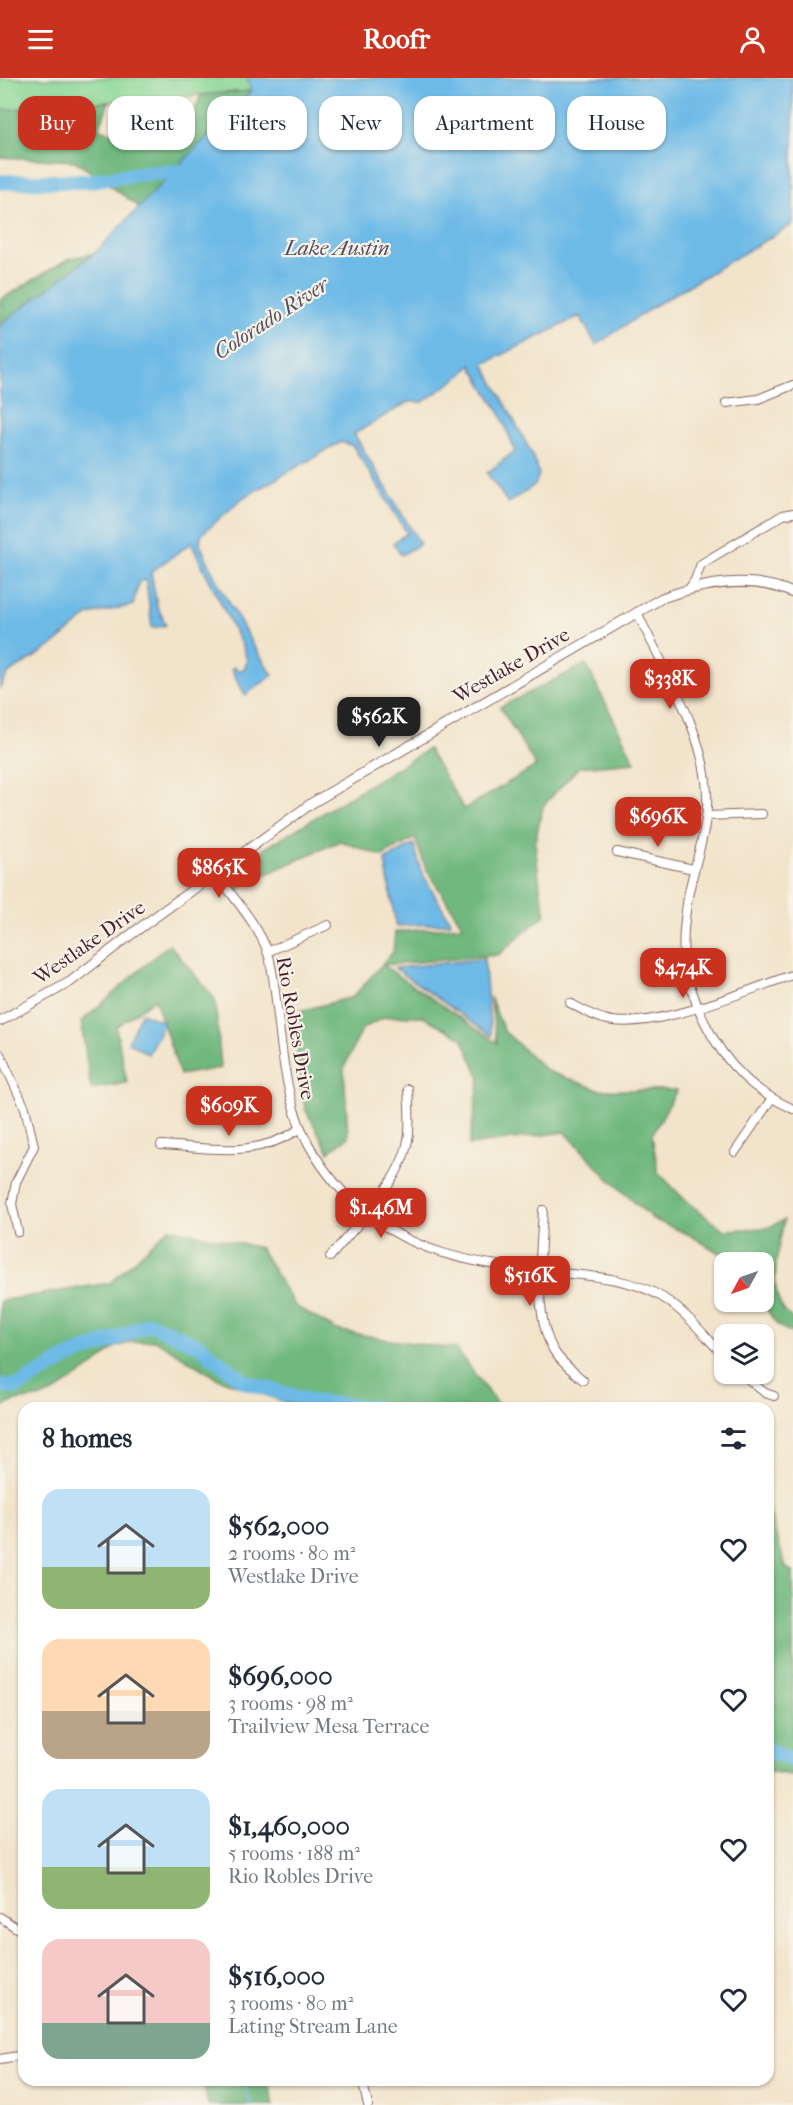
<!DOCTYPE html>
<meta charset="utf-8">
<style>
:root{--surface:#fff;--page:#f6f6f7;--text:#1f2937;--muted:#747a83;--accent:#c8321e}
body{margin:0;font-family:"IM FELL French Canon",serif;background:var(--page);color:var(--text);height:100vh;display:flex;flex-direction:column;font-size:22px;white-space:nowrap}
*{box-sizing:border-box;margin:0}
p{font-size:20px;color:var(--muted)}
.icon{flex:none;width:33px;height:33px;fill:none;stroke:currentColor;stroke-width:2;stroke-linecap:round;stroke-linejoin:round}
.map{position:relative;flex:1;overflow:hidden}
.drawer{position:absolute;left:18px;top:1324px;width:756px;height:684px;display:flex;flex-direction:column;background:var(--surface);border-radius:18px;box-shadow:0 2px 4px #0004}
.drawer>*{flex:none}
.top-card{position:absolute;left:18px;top:18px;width:758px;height:54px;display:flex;gap:12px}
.needle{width:39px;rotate:230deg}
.tools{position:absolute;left:714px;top:1174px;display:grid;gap:12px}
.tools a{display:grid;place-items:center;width:60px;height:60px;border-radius:12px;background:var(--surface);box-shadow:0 2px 4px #0004;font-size:30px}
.price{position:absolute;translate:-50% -51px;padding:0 14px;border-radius:12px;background:var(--accent);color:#fff;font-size:20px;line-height:39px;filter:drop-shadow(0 2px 3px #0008)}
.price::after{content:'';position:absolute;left:50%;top:36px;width:18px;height:14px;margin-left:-9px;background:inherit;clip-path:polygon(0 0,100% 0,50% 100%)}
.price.active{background:#222;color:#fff}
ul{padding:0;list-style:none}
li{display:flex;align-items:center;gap:18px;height:150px;padding:0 24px}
li span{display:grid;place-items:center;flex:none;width:168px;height:120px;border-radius:18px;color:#555}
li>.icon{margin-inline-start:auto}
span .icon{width:72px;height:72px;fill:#fffc;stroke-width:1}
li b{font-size:26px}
h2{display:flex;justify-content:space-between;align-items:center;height:72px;padding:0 24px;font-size:26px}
.tag{padding:0 21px;border-radius:18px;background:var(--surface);box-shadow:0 2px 4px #0004;font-size:21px;line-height:54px}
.tag.active{background:var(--accent);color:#fff}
header{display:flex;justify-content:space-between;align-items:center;height:78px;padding:0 24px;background:var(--accent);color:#fff;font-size:27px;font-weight:800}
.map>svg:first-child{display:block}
.green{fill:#8ad795;stroke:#6a7b60;stroke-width:1.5}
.forest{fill:#6fb87e;stroke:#5c6c54;stroke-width:1.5}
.water{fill:#6dbae7;stroke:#5c6c89;stroke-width:1.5}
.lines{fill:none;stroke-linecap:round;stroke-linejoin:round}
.stream{stroke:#6dbae7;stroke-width:2}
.river{stroke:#6dbae7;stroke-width:15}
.minor-casing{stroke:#856463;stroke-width:10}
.tertiary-casing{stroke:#856463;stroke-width:11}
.minor{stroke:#fff;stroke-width:8}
.tertiary{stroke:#fff;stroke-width:9}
.labels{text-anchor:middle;stroke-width:4.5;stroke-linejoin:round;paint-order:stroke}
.street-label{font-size:20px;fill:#4a1f2b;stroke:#f7f3e8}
.water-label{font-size:21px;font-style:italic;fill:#544e63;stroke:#f7f3e8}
</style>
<header><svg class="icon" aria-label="menu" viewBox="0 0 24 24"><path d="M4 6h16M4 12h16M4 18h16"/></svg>Roofr<svg class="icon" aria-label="person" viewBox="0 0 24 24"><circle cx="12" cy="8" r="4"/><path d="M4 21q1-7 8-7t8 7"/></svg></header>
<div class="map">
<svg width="793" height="2027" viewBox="0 0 793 2027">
<rect width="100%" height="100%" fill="#f7f3e8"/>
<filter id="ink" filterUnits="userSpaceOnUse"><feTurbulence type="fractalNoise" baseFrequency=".0167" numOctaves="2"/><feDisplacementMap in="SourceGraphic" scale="12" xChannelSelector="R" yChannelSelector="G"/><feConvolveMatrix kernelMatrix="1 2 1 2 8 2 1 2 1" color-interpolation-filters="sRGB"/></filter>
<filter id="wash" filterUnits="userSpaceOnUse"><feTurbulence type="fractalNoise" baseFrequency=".008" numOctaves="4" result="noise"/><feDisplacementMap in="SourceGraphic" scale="24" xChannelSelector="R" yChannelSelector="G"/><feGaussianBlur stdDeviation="1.35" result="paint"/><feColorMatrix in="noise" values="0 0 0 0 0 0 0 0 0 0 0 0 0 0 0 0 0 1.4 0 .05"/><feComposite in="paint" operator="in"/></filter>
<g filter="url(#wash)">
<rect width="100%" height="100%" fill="#f2e4ca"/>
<path class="green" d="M0,0h247l4,13 -251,19z"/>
<path class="forest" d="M251,13l-110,117 -66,-47 -75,-4v-47l109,-8 -10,27 62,15 26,-13 14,-36z
M95,175l-95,72v-25l68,-41z
M586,586l49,98 -56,5 -36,39 -8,36 5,47 6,25 -48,41 -115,10 114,78 -7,-46 14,34 43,40 53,19h77l-25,45 6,37 28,29 38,29 43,-2 17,-8c-5,29 -21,79 9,99v15l-17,-10 -14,-22h2v-39h-29l-45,-28 -37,-16 -43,-39 -45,-48 -96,13 11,-67 -18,-40 -40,-22 -38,1 -22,12 -18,39 4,69 -19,15 -24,-43 -13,-96 61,-16 40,-45 2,-20 68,-6 -37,-57 -11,-31 -33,18 -42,-15 -94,42 -10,8 -7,-12v-9l199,-121 36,60 72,-43 -36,-59z
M169,866l46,55 6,69 -41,7 -25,-76 -39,28 11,56 -36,6 -10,-67z
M169,1150l91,20 35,58 42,24 53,10 66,9 44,59h-199l-84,-30 -62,-38 -24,2 -15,5 -27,22 -34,23 -12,5 -27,4 -16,6v-106l110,-18z
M768,1429l18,61 7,4v203l-25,-4z
M202,2003h66l6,24h-66z"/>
<path class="water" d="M247,0h546v146l-139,82 -58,39 -16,-29 -96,48 48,90 7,20 -4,11 -27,18 -21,-30 28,-22 -14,-36 -30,-50 -8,9 -40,28h-15l-54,32 66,110 -19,11 -8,-12 14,-10 -54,-87 -12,-4 -97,55 -43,38 -1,9 15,33 39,70 19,28 -28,20 -14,-26 4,-2 3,4 7,-3 2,-8 -4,-12 -52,-105 -40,29 6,34 9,19 -14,3 -6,-48 -7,1 -6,24 -44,10 -37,31 -44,28 -8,14v-363l95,-72 156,-162z
M414,766l7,27 30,52 -55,3 -11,-66z
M484,881l7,77 -96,-68 88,-9z
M141,935l23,9 -16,32 -20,-12z"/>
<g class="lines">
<path class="stream" d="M243,2002l8,25"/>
<path class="river" d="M0,104l91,-1 45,-7 52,-3 6,2
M0,1308l17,1 52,-30 50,-19 30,-15 49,22 47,37 67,20 64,6
M768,1672l25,10"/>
</g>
</g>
<g filter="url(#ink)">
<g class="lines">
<g class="minor-casing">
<path id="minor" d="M726,325l32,-4 35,-14
M689,511l6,-9 6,-16 82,-49 10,-2
M637,534c26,57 68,119 70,182 2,34 -13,70 -19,103 -3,19 -6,40 -4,59 6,43 28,91 60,121 14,14 31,23 49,32
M706,738l56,-2
M617,774l76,17
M216,795c17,25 42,51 52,80 6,20 7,42 10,63 8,73 14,122 67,178 61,63 134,70 216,79 34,3 71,6 101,24 24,15 43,39 62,59
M267,874l61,-27
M570,925c11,6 22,13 34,16 45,14 143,-29 188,-44
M0,976l25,54 9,38 -18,36 -4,22 6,28
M161,1067c51,3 92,14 139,-16
M735,1074l37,-54
M543,1132c-2,40 -11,110 13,144 7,10 18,18 27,26
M330,1179c27,-33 71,-75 78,-117 3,-17 1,-34 0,-51
M742,1296l23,19 9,3
M0,1839l24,16
M0,1981l24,-4
M362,2002l6,25"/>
</g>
<g class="tertiary-casing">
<path id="tertiary" d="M0,943l70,-39 63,-49 179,-130 350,-205c42,-15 89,-24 131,-5"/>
</g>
<use href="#minor" class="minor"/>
<use href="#tertiary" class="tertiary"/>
</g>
</g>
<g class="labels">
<g class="street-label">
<text transform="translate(511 587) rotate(-30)" y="7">Westlake Drive</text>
<text transform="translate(89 864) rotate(-35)" y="7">Westlake Drive</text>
<text transform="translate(296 950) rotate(80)" y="7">Rio Robles Drive</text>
</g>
<g class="water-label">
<text x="337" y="177">Lake Austin</text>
<text transform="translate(271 240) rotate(-33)" y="7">Colorado River</text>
</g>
</g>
</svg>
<div class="tools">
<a><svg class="needle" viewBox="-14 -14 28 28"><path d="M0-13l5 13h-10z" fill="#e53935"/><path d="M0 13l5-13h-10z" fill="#747a83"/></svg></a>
<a><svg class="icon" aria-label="layers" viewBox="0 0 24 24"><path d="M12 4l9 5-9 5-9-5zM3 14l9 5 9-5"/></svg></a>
</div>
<b class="price" style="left:670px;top:632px">$338K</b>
<b class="price active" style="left:379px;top:670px">$562K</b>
<b class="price" style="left:658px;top:770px">$696K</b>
<b class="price" style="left:219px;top:821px">$865K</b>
<b class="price" style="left:683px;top:921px">$474K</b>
<b class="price" style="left:229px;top:1059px">$609K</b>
<b class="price" style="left:381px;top:1161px">$1.46M</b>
<b class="price" style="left:530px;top:1229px">$516K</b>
<div class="top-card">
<a class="tag active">Buy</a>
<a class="tag">Rent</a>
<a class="tag">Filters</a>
<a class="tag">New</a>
<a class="tag">Apartment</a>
<a class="tag">House</a>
</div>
<section class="drawer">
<h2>8 homes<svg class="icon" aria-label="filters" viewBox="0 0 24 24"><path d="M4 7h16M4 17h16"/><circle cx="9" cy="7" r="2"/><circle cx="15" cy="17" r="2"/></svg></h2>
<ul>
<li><span style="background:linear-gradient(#bfe0f5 65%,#8fb573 0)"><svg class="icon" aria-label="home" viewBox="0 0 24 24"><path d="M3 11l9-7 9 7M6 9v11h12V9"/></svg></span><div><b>$562,000</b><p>2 rooms · 80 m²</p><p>Westlake Drive</p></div><svg class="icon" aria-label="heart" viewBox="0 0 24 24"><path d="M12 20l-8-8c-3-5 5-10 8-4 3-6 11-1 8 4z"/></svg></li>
<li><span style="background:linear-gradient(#ffd9b3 60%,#b9a48a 0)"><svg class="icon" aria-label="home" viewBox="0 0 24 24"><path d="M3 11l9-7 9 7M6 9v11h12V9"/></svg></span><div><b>$696,000</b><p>3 rooms · 98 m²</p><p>Trailview Mesa Terrace</p></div><svg class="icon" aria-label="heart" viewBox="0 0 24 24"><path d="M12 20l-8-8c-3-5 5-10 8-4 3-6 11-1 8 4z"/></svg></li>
<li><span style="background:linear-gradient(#bfe0f5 65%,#8fb573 0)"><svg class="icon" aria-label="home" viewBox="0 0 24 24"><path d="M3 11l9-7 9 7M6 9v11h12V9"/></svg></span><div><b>$1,460,000</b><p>5 rooms · 188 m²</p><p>Rio Robles Drive</p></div><svg class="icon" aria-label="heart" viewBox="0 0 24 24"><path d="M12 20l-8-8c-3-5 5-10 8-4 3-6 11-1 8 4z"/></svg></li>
<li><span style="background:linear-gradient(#f6c9c9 70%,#7fa58c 0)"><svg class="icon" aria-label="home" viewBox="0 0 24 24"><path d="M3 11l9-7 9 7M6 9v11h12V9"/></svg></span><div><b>$516,000</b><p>3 rooms · 80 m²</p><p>Lating Stream Lane</p></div><svg class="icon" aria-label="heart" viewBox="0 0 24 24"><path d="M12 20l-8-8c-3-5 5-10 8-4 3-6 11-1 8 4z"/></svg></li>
</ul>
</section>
</div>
